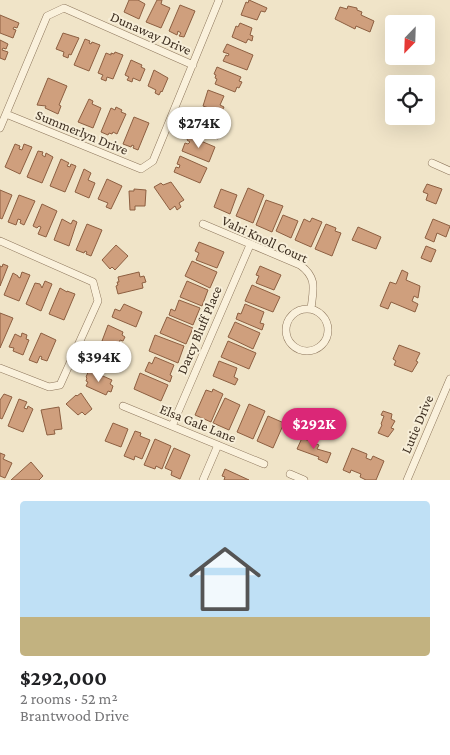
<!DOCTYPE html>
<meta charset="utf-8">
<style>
:root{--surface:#fff;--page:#f2f2f2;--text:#202124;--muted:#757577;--line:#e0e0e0;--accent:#db2777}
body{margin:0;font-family:"Crimson Pro",serif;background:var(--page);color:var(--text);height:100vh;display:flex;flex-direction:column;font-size:19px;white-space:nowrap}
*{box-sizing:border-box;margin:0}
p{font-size:16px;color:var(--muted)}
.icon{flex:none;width:28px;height:28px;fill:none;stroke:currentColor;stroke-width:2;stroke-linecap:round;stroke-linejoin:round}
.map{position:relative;height:480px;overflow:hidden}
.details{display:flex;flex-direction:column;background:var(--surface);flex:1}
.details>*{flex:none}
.needle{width:32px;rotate:203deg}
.buttons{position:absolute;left:385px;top:15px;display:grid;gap:10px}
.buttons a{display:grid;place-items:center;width:50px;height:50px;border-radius:5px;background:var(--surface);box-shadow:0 5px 20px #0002;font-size:25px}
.price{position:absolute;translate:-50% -42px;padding:0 11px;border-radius:18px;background:#fff;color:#222;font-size:16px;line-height:32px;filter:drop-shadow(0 1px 2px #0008)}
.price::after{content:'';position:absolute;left:50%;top:30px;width:15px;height:11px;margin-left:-8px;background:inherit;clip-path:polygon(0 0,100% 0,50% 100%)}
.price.current{background:var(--accent);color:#fff}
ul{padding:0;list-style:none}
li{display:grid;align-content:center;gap:10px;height:265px;padding:0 20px}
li+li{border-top:1px solid var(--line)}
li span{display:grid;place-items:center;height:155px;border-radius:5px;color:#555}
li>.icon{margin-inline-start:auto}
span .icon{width:90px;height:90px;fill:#fffc;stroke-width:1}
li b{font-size:21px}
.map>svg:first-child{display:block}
.building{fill:#cf9f7d;stroke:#8d5f41}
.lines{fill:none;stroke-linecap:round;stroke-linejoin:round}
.minor-casing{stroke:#8d765c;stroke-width:8}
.minor{stroke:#faf1dc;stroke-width:7}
.labels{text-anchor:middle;stroke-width:4;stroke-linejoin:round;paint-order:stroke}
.street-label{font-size:14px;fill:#3d2e20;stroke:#f7eed8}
</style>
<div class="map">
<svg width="450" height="480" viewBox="0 0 450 480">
<rect width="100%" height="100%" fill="#f0e4c8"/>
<path class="building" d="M129,0h9l7,4 -6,15 -15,-7z
M157,0h5l-1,4 9,4 -9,20 -15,-6z
M249,0l18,8 -2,4 -4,-1 -4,9 -16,-5 5,-13 2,1z
M180,5l15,6 -11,26 -5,-1 2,-3 -3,-2 -1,4 -8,-4z
M348,6l9,2v2l5,2 -1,3 13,6 -4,11 -14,-6 -1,3 -20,-10 5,-12 7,2z
M0,15l19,8 -2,5 -3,-1 -1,2 3,1 -3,8 -13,-5z
M240,23l12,5 -2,7 3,1 -1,5 -4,-2 -2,4 -14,-6 4,-11 2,1z
M63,33l16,5 -8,17 -2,-1 -1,4 -5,-2 1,-4 -8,-3z
M85,39l5,2 -1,2 2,1 1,-2 8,3 -11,26 -15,-6z
M0,40l8,4 -2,5 -3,-1 -1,2 6,2 -3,8 -5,-2z
M227,44l26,11 -6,15 -24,-9 3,-6 2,1 1,-2 -6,-2z
M426,45l8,3 -6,12 -10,-4h8z
M115,52l8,3 -10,24 -6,-2 -1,4 -5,-2 2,-4 -5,-2 8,-20 5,2v-2l3,1z
M131,60l11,5 -1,2 4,2 -5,12 -7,-3 -1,4 -5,-2 2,-3 -4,-2z
M217,67l24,10 -2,4 3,1 -3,6 -2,-1 -2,5 -20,-8 2,-5 -2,-1 1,-3 -2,-1z
M154,70l14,8 -6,14 -1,-1 -2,4 -4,-2 1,-3 -8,-4z
M48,78l19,8 -8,19 2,1 -3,8 -13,-6 1,-2 -9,-1z
M208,90l16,6 -4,9 4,2 -2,4 -4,-1 -1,1 -14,-5z
M89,99l4,2 -1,3 9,4 -8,20 -15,-6z
M116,107l6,3 -1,2 5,2 -9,20 -4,-2 -1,2 -3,-1 -1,2 -7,-3 10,-24 4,2z
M204,115l20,9 -6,15 -26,-11 4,-11 6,3z
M134,117l15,6 -11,27 -5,-2 1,-2 -2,-1 -1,2 -8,-3z
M189,136l26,11 -6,15 -27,-11 3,-8 3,1 2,-2 -3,-2z
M15,144l5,2 -1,3 3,1 2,-6 8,3 -12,27 -15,-7z
M38,151l5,1 -1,3 3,2 1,-4 7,4 -11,26 -15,-6z
M180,156l27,12 -7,15 -26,-11 2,-5 3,1 1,-3 -3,-1z
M61,159l8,4 -2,3 3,1 1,-3 5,2 -11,26 -15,-6z
M84,169l7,4 -3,7 7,3 -6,15 -14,-6z
M107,179l15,7 -11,23 -5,-2 2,-4 -10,-4z
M171,182l13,18 -5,3 2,4 -4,3 -2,-4 -5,4 -16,-23 7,-4 2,2z
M427,184l15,5 -6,15 -10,-4 2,-6 -5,-2z
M248,188l16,7 -11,28 -17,-7z
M134,189l12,1 -1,16h-10v4h-5l-1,-19h5z
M221,189l16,6 -7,19 -16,-7z
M0,190l12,5 -10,24 -2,-1z
M19,195l16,6 -11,24 -4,-2 1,-3 -3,-1 -2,6 -8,-3z
M266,200l17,6 -11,26 -16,-7z
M42,204l15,7 -11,26 -8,-3 3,-7 -2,-1 -2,2 -4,-2z
M283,215l15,6 -7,17 -15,-7z
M312,218l10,4 -11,25 -16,-7 9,-21 6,3z
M62,219l9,5 2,-4 4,2 -8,24 -15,-6z
M433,219l17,7 -4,11 -9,-4 -3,9 -9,-4z
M87,224l15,6 -11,26 -5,-2 1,-2 -2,-1 -1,2 -8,-3z
M326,224l10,4 -1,3 6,2 -9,23 -17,-7z
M358,227l23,10 -5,12 -24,-9z
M199,242l25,10 -7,16 -21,-8 3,-7 -4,-2z
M116,245l12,11 -13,14 -3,-3 -2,2 -8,-9z
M426,246l10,4 -5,12 -10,-4z
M192,261l25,11 -7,16 -25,-12z
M3,264l5,2 -8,20v-20l2,1z
M260,266l21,9 -7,15 -18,-7 3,-7 -3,-1z
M402,270l6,3 -2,7 14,6 -2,12 -4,-2 -2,5 6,3 -3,8 -24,-10 -3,7 -8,-3 10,-24 6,2z
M22,272l8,3 -11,26 -15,-6 9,-22 5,3v1l2,1z
M139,272l1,5 4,-1 2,6 -4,1 1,5 -25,6 -2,-8 2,-1 -1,-3h2l-1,-5z
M45,281l7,3 -11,27 -15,-7 9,-21 5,1 2,4z
M187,281l21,9 -6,16 -22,-9z
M252,285l28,12 -7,15 -28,-11z
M60,288l7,4v-1l8,3 -11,26 -15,-6z
M179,300l21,8 -7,17 -24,-10 2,-6 4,2z
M124,304l18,8 -6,15 -24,-10 3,-8 5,2z
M245,304l19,8 -4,11 4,1 -2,6 -26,-11 2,-6 3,1z
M0,313l13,5 -13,30z
M167,317l26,11 -7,16 -26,-11z
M235,322l25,11 -7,16 -25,-12z
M108,325l15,7 -1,3 3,2 -2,4 -3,-1 -3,7 -15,-6z
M22,333l5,2 -1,4 3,1 -6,15 -10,-4 1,-3 -5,-1 6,-13 6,3z
M41,333l15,7 -9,21 -6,-2 1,-2 -2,-1 -3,7 -8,-3z
M155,335l29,11 -6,17 -29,-12z
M228,341l28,12 -7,16 -28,-12z
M399,345l21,8 -4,8 2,1 -6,10 -18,-7 2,-4 -3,-2z
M93,346l27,11 -7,15 -20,-9 2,-4 -6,-3z
M155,357l19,8 -4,10 2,1 -2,6 -25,-11 4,-9 3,2z
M219,361l18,7 -3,9 4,2 -3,6 -22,-9z
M89,370l23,10 -2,4 3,2 -2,6 -3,-1 -2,4 -20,-9 2,-4 -2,-1 1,-3 -1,-1z
M140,373l28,12 -7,16 -27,-12z
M213,389l10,5 -12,28 -16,-7 11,-25 6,2z
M81,393l11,16 -7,6 -3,-3 -4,3 -12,-11 10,-9 1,1z
M4,394l8,3 -10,22 -2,-1v-18z
M225,398l15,7 -11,25 -16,-7z
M19,399l8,3 -3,6 3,1 1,-3 5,3 -10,23 -15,-6z
M249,404l16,7 -12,28 -16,-7z
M59,407l3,22 -8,1 1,4 -8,1 -6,-25z
M383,411l9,3 -1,5 4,2 -4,7 3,1 -6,8 -10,-4 4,-8 -1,-1 3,-8 -3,-1z
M268,416l16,7 -11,25 -16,-7z
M113,423l15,6 -7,18 -16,-6z
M135,431l6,2 -1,3 10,4 -8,19 -7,-3 -1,4 -10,-4z
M302,438l17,7 -2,4 14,4 -4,10 -9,-4 1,-2 -22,-8z
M155,439l16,7 -9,23 -6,-3 -1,3 -11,-4z
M174,448l16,7 -10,24 -9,-4 1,-4 -7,-3z
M352,448l15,6 -1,4 5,2 2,-4 11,5 -8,19h-10l-6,-3 1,-3 -10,-4 -1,3 -7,-3z
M0,453l5,2 -2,4 9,4 -7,15 -5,-2z
M31,462l12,14 -4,4h-28z
M225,469l24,11h-25l1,-3 -3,-1z"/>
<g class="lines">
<g class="minor-casing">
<path id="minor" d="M6,114l135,55 12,-8 66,-161
M0,128l47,-112 17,-8 129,57
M432,163l18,8
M203,224l97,41c18,13 13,25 11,44
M0,241l93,41 5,19 -38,84 -11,2 -49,-19
M286 330a21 21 0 1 1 42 0a21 21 0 1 1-42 0Z
M123,406l141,58
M172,426l78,-181
M290,474l14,6
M203,480l15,-35
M407,480l43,-101"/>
</g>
<use href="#minor" class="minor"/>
</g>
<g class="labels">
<g class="street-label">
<text transform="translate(151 33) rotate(24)" y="5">Dunaway Drive</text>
<text transform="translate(82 132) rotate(22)" y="5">Summerlyn Drive</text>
<text transform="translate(265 239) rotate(25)" y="5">Valri Knoll Court</text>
<text transform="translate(199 330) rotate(-67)" y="5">Darcy Bluff Place</text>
<text transform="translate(198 423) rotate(22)" y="5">Elsa Gale Lane</text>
<text transform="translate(417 424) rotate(-67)" y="5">Lutie Drive</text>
</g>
</g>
</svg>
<div class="buttons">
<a><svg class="needle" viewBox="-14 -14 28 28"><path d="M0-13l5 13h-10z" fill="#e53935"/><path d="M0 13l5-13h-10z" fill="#757577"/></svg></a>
<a><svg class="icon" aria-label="locate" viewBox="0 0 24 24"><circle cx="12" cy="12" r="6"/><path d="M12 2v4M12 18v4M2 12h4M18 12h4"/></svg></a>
</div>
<b class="price" style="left:199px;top:149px">$274K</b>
<b class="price" style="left:99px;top:383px">$394K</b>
<b class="price current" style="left:314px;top:450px">$292K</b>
</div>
<section class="details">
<ul>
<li><span style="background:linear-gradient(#bfe0f5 75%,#c2b280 0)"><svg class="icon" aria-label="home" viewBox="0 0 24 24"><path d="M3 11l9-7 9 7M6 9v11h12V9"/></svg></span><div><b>$292,000</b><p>2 rooms · 52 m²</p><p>Brantwood Drive</p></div></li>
</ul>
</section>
